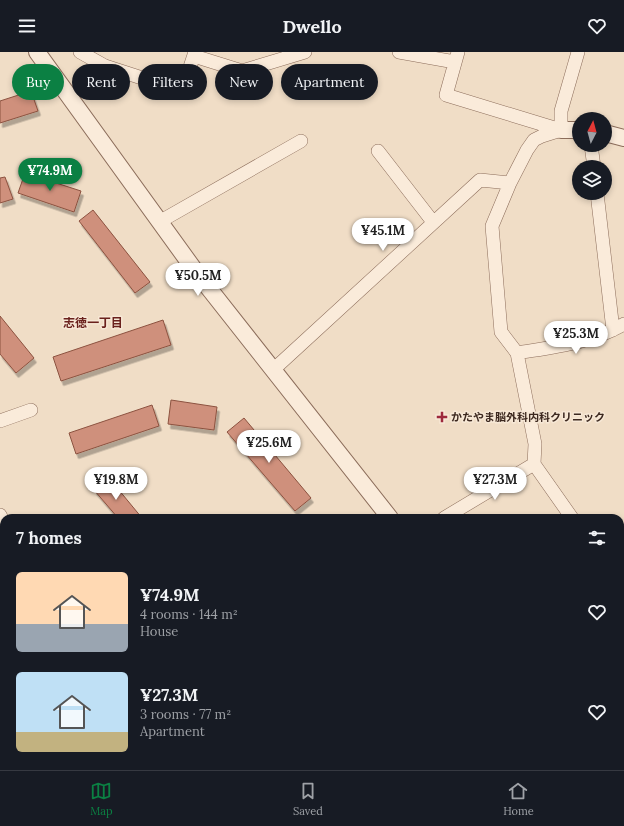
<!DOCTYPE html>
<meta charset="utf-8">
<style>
:root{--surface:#171b24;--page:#242831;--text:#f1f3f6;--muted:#9ea1a6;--line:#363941;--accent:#0b8043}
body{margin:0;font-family:Lora,"Noto Sans JP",serif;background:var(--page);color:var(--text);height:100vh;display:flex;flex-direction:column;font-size:15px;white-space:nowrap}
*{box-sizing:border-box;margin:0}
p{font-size:13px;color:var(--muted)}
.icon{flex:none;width:22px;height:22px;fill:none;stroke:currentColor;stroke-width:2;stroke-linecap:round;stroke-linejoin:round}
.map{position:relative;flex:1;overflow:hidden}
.panel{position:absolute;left:0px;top:462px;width:624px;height:256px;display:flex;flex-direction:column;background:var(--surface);border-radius:12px 12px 0 0;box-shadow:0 2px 6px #0003}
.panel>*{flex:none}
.hud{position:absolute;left:12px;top:12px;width:400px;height:36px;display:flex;gap:8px}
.needle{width:26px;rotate:6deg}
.controls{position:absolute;left:572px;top:60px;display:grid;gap:8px}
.controls a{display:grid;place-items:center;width:40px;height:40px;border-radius:50%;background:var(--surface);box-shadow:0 2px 6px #0003;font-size:20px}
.price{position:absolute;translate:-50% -34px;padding:0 9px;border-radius:14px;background:#fff;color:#222;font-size:13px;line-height:26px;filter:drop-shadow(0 1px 2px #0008)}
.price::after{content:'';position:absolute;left:50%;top:24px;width:12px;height:9px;margin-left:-6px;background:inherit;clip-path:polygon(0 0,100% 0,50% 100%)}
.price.on{background:var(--accent);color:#fff}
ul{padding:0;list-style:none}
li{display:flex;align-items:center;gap:12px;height:100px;padding:0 16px}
li span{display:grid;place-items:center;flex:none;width:112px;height:80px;border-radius:6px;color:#555}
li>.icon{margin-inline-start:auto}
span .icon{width:48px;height:48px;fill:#fffc;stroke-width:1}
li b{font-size:17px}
h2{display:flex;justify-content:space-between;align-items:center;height:48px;padding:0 16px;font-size:17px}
.pill{padding:0 14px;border-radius:18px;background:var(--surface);box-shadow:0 2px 6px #0003;font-size:14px;line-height:36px}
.pill.on{background:var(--accent);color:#fff}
header{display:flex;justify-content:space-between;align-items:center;height:52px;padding:0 16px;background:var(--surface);font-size:18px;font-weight:700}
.menu{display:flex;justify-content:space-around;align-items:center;height:56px;border-top:1px solid var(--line);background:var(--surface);font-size:11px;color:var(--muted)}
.menu a{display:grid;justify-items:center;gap:2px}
.menu .on{color:var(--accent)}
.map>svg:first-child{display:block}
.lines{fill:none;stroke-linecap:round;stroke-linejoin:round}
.river{stroke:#a7c3b7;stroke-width:27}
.building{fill:#cf907b;stroke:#8c5240;filter:url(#shadow)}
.minor-casing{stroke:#8c6d5b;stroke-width:14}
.tertiary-casing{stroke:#8c6d5b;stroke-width:18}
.minor{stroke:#faebda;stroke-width:13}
.tertiary{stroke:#faebda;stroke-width:16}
.poi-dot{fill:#9d293c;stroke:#f7e8d6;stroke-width:1.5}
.labels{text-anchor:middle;stroke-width:3;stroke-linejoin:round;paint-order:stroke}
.poi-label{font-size:11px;font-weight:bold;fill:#3c281f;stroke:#f7e8d6;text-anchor:start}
.neighbourhood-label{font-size:12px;font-weight:bold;fill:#6a211d;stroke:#f7e8d6}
</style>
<header><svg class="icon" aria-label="menu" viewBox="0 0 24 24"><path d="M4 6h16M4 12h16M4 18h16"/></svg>Dwello<svg class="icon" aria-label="heart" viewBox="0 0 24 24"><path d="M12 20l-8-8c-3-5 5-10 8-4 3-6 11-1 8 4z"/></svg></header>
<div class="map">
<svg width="624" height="718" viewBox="0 0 624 718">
<defs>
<filter id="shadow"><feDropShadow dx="2.5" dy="4.5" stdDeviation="0" flood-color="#0004"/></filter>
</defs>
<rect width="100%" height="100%" fill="#f0ddc6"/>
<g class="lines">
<path class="river" d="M0,704l4,8"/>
</g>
<path class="building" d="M31,39l7,20 -38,12v-22z
M25,121l56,18 -7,21 -56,-19z
M5,125l8,22 -13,4v-25z
M93,158l57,72 -15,11 -56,-72z
M0,264l34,42 -18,15 -16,-19z
M163,268l8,25 -110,36 -8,-24z
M171,348l46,7 -3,23 -46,-6z
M152,353l7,21 -83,28 -7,-21z
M244,366l67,80 -16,13 -68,-79z
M109,426l33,40h-24l-24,-28z
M542,714h55l6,4h-55z"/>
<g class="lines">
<g class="minor-casing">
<path id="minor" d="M80,0l25,14 37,12 24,4 17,-2 6,-10 6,-18
M399,0l56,10
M458,0l-12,43 115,35
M194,4l48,15 63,-19
M561,78l-19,6 -8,4 -7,10 -17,33 -18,43 9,106 16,21 18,91 -1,20 38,54
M561,78v-19l17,-59
M591,93l3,22
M378,99l55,71
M597,141l16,137
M159,170l142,-81
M517,301c36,-6 75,-10 107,-29
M273,318l207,-190 30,3
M0,369l31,-11
M0,463l4,8
M444,466l90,-54
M620,536l4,-1
M620,625l4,9
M0,665l4,9
M22,714l2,4
M104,714l2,4h-2"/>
</g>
<g class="tertiary-casing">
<path id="tertiary" d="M37,0l159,220 194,246
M561,78h18
M605,81l19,5
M496,714l1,4"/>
</g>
<use href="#minor" class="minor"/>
<use href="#tertiary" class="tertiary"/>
</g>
<path class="poi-dot" d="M440 359h4v4h4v4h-4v4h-4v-4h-4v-4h4z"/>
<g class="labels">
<g class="poi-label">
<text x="451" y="369">かたやま脳外科内科クリニック</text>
</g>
<g class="neighbourhood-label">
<text x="93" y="275">志徳一丁目</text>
</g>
</g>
</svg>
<div class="controls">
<a><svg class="needle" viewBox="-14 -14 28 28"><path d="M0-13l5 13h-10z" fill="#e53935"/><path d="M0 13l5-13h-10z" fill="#9ea1a6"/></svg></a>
<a><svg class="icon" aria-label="layers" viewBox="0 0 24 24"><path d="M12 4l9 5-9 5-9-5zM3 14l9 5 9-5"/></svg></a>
</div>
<b class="price on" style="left:50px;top:140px">¥74.9M</b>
<b class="price" style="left:383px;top:200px">¥45.1M</b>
<b class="price" style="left:198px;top:245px">¥50.5M</b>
<b class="price" style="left:576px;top:303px">¥25.3M</b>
<b class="price" style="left:269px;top:412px">¥25.6M</b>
<b class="price" style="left:116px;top:449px">¥19.8M</b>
<b class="price" style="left:495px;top:449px">¥27.3M</b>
<div class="hud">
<a class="pill on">Buy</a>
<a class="pill">Rent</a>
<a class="pill">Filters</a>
<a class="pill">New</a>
<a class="pill">Apartment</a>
</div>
<section class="panel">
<h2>7 homes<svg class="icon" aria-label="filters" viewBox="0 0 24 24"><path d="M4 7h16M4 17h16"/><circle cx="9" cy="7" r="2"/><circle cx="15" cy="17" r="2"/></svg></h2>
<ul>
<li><span style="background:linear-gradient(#ffd9b3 65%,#9aa5b1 0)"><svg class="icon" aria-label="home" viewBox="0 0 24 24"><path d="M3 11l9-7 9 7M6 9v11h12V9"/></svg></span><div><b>¥74.9M</b><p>4 rooms · 144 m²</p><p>House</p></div><svg class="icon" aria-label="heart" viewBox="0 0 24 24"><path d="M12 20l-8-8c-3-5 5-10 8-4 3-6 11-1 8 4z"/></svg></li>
<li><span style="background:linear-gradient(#bfe0f5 75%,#c2b280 0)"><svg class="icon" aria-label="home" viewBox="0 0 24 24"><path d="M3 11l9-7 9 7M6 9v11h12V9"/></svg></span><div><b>¥27.3M</b><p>3 rooms · 77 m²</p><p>Apartment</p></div><svg class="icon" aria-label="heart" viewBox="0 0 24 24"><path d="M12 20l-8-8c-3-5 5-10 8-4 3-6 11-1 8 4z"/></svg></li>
</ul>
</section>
</div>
<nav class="menu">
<a class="on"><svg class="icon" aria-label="map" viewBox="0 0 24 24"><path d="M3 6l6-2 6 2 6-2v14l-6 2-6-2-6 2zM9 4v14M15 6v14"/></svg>Map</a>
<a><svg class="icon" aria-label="saved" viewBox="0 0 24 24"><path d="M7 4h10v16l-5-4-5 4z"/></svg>Saved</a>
<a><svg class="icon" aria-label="home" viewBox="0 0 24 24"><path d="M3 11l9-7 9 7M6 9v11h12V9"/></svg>Home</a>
</nav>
